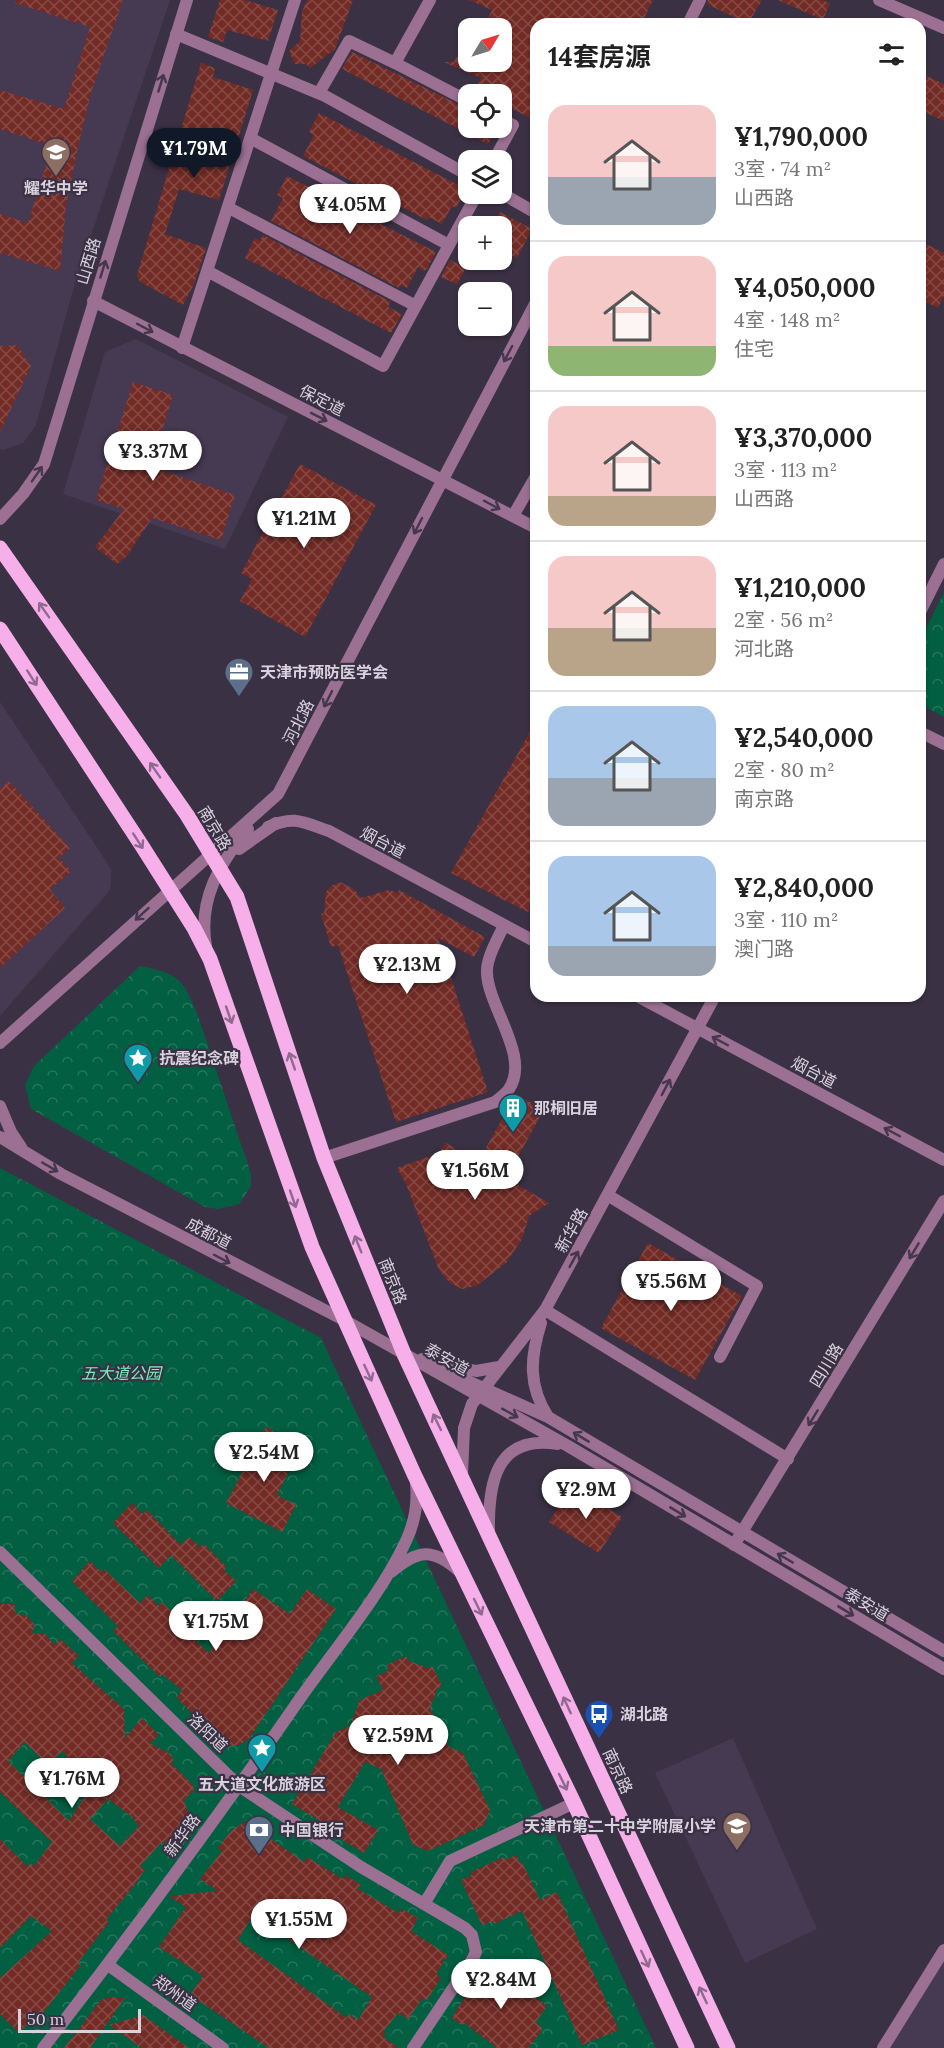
<!DOCTYPE html>
<html lang="zh">
<meta charset="utf-8">
<style>
:root{--surface:#fff;--page:#f2f2f2;--text:#222;--muted:#767676;--line:#e0e0e0;--accent:#111827}
body{margin:0;font-family:Lora,"Noto Sans SC",serif;background:var(--page);color:var(--text);height:100vh;display:flex;flex-direction:column;font-size:22px;white-space:nowrap}
*{box-sizing:border-box;margin:0}
p{font-size:20px;color:var(--muted)}
.icon{flex:none;width:33px;height:33px;fill:none;stroke:currentColor;stroke-width:2;stroke-linecap:round;stroke-linejoin:round}
.map{position:relative;flex:1;overflow:hidden}
.side{position:absolute;left:530px;top:18px;width:396px;height:984px;display:flex;flex-direction:column;background:var(--surface);border-radius:18px;box-shadow:0 2px 4px #0004}
.side>*{flex:none}
.needle{width:39px;rotate:52deg}
.buttons{position:absolute;left:458px;top:18px;display:grid;gap:12px}
.buttons a{display:grid;place-items:center;width:54px;height:54px;border-radius:12px;background:var(--surface);box-shadow:0 2px 4px #0004;font-size:30px}
.scale{position:absolute;left:18px;bottom:15px;width:123px;box-sizing:border-box;padding-left:6px;border:3px solid #d8d2de;border-top:0;font-size:16px;line-height:21px;white-space:nowrap;color:#d8d2de;-webkit-text-stroke:4px #3b3144;paint-order:stroke}
.price{position:absolute;translate:-50% -51px;padding:0 14px;border-radius:21px;background:#fff;color:#222;font-size:20px;line-height:39px;filter:drop-shadow(0 2px 3px #0008)}
.price::after{content:'';position:absolute;left:50%;top:36px;width:18px;height:14px;margin-left:-9px;background:inherit;clip-path:polygon(0 0,100% 0,50% 100%)}
.price.on{background:var(--accent);color:#fff}
ul{padding:0;list-style:none}
li{display:flex;align-items:center;gap:18px;height:150px;padding:0 18px}
li+li{border-top:2px solid var(--line)}
li span{display:grid;place-items:center;flex:none;width:168px;height:120px;border-radius:18px;color:#555}
li>.icon{margin-inline-start:auto}
span .icon{width:72px;height:72px;fill:#fffc;stroke-width:1}
li b{font-size:26px}
h2{display:flex;justify-content:space-between;align-items:center;height:72px;padding:0 18px;font-size:26px}
.map>svg:first-child{display:block}
.built{fill:#463952}
.park{fill:url(#park-crowns)}
.building{fill:url(#building-cross-hatch);fill-rule:evenodd}
.lines{fill:none;stroke-linecap:round;stroke-linejoin:round}
.minor{stroke:#9b7092;stroke-width:12}
.tertiary{stroke:#9b7092;stroke-width:12}
.primary{stroke:#f6afe8;stroke-width:15}
.oneway{stroke:#45374c}
.oneway2{stroke:#8f6a8e}
.labels{text-anchor:middle;stroke-width:4.5;stroke-linejoin:round;paint-order:stroke}
.poi-label{font-size:16px;font-weight:bold;fill:#d8d2de;stroke:#3b3144;text-anchor:start}
.street-label{font-size:16px;fill:#d8d2de;stroke:#3b3144}
.park-label{font-size:16px;font-style:italic;fill:#76f0bd;stroke:#3b3144}
</style>
<div class="map">
<svg width="944" height="2048" viewBox="0 0 944 2048">
<defs>
<pattern id="park-crowns" width="20" height="18" patternUnits="userSpaceOnUse" patternTransform="scale(1.5)"><rect width="20" height="18" fill="#025f42"/><path d="M2 6a3 3 0 1 1 6 0M12 15a3 3 0 1 1 6 0" fill="none" stroke="#26755d"/></pattern>
<pattern id="building-cross-hatch" width="8" height="8" patternUnits="userSpaceOnUse" patternTransform="scale(1.5)"><rect width="8" height="8" fill="#732b25"/><path d="M0 0l8 8M0 8l8-8" fill="none" stroke="#864944"/></pattern>
</defs>
<rect width="100%" height="100%" fill="#3b3144"/>
<path class="built" d="M0,0h170l-95,283 -39,142 -13,18 -20,7 -3,-1z
M136,339l152,78 -63,132 -162,-55 42,-142z
M0,702l106,159 5,9v11l-1,9 -110,126z
M733,1738l84,191 -72,34 -90,-190z
M944,1953v95h-54z"/>
<path class="park" d="M944,592v125l-24,-13v-63z
M140,966c41,8 43,14 58,50l53,158v12l-12,18 -21,5 -13,-2 -174,-98 -6,-24 9,-19z
M0,1168l321,170 335,710h-656z"/>
<path class="building" d="M16,0h107l-32,93 -13,54 -12,59 -6,65 -60,-18v-39l28,9 24,-77 -52,-17v-39l64,19 26,-82 -75,-24z
M220,0h25l33,10 -10,31 -41,-11 -4,12 -15,-5z
M307,0h46l-18,49 -25,19 -4,-4h-11l-6,-13 11,-10 2,-29z
M469,0h184l-12,24h-105v97l-35,-18v-9h-28l8,-16 -37,-16h10l14,-28v28h33v-34h-18l9,-18z
M708,0h54l-14,24 -41,-20z
M778,0h44l8,3 -7,17z
M352,52l116,57v19h29l-9,16 -146,-75z
M201,63l14,5 -2,9 40,13 -34,110 -40,-11 -14,45 41,14 -12,36 -11,21 -43,-23 -3,-7z
M920,73l24,11v37l-24,-11z
M319,113l147,76 -10,19 -4,-2 -10,18 -13,-7 -2,3 -124,-64 11,-21 -5,-3z
M287,176l149,76 -9,17 -3,2 -6,-4 -11,21 -6,-3 -2,3 -128,-67 12,-23 -6,-3z
M500,212l32,17 -15,29 -16,-8v-24h-9z
M263,235l128,67 -3,5 14,7 -11,19 -146,-75 10,-20 5,3z
M920,241l24,12v43l-6,12 -18,-9z
M450,260l16,8 -9,16 -16,-7z
M17,345l14,21 -31,66v-86z
M133,382l40,13 -22,72 84,28 -14,45 -69,-22 -25,38 -10,8 -22,-17 29,-38 -28,-9z
M300,464l76,41 -71,132 -65,-36 12,-22 -11,-6z
M536,721v175l-8,16 -77,-39z
M9,781l61,67 -11,10 12,13 -21,19 15,18 -65,60v-179z
M340,882l14,7 7,9 28,-8 9,3 1,-3 86,47 -11,20 -36,-19 50,154 -92,30 -58,-177 -7,2 -10,-33 3,-1 2,-21 5,-6z
M516,1094l28,16 -38,68 43,25 -20,13 -7,23 -16,24 -30,23 -14,3 -12,-6 -11,-13 -33,-86 -9,-16 42,-15 7,-10 32,19z
M648,1243l94,53 -47,84 -94,-52z
M266,1427l25,13 -13,23 12,6 -13,26 19,10 -14,27 -56,-29z
M570,1490l14,9 3,-4 35,22 -23,36 -50,-31z
M132,1503l11,11 4,-4 34,35 8,-8 11,10 4,-3 23,23 -3,3 12,11 -19,20 -46,-46 -12,13 -46,-45z
M90,1561l11,11 3,-3 36,34 8,-8 11,11 3,-4 23,23 -3,3 27,25 44,-64 37,25 17,-25 29,20 -87,130 -10,6 -11,1 -9,-5 -42,-43 5,-8 -20,-16 -2,3 -47,-46 5,-5 -46,-45z
M0,1604h14l2,10 10,1 8,9 -1,10 11,-1 11,12 5,-6 19,17 -7,7 52,46 1,29 17,-20 17,17 -9,8 22,12 -1,3 3,2 -3,3 22,22 1,5 -10,10 4,12 7,6 -24,31 -8,-8 -23,25 5,3 -8,13 -31,38 3,2 -31,41 3,2 -42,53 -3,-3 -17,18 -19,-19v-36l52,-47 -21,-15 -31,32v-109l28,28 2,-4 4,3 18,-24 -52,-50zM25,1742l23,23 14,-14 18,20 -1,8 10,11 -20,31 -61,-60zM108,1799l23,17 8,10 -19,20 -30,-27z
M406,1656l3,5 19,7 5,-1 9,19 -4,2 -8,20 19,39 14,6 27,57 -6,15 -56,26 -15,-6 -32,-76 -16,-7 -27,45 40,23 -14,23 -40,-24 3,-4 -35,-21 44,-72 14,-6 10,-26 23,-10 -7,-14 13,-5 -2,-6z
M246,1821l10,1 15,7 -4,7 37,26 3,-5 36,22 3,-4 15,10 -3,4 41,24 3,-4 16,9 -7,13 37,24 -12,19 5,4 -14,22 -4,-2 -15,21 -10,-6 -15,19 3,2 -3,3 16,11h-130l-79,-53 13,-19 -44,-29 27,-40 -17,-11 49,-5 -18,-12 22,-28 -4,-3 13,-17zM253,1915l119,82 -14,23 -9,-6 -2,4 -109,-78z
M516,1855l4,8 2,-1 18,38 17,-8 62,138 -37,15 -60,-134 -28,13 -1,-3 -11,4 -21,-45 11,-5 -1,-3 33,-15 1,3z
M489,1961l58,45 -11,16 6,6 -1,4 -13,16h-31l-31,-24h-7l-7,-7z
M109,1997l16,1 -35,50h-26l37,-48z
M143,2015l46,33h-47l-33,-23z"/>
<g class="lines">
<path class="minor" d="M879,0l65,28
M176,34l149,62 143,79
M395,63l73,38
M319,93l30,-52 46,22 35,-63
M250,138l199,107
M494,160l19,-35 -12,-6
M501,193l35,20
M229,208l187,98
M209,272l174,94 94,-172
M182,348l113,-348
M513,516l23,-40
M268,827c26,-12 35,-5 61,4l207,111
M637,996l307,164
M324,1158l171,-56c4,-4 11,-8 14,-13 22,-32 -21,-82 -22,-116 -1,-15 11,-34 17,-48
M609,1196l148,90 -37,71
M545,1310l243,149
M734,1545l210,-344
M239,1786l122,81 104,61 7,7 4,17 -4,8 -59,88
M424,1904l26,-43 124,-58
M108,1965l115,83
M883,2048l61,-98"/>
<path class="tertiary" d="M688,24l12,-24
M93,301l443,227
M0,519l23,-25 21,-30 143,-464
M920,612l24,-48
M920,732l24,12
M239,849l37,-26
M206,946c-8,-46 13,-82 42,-117
M0,1043l278,-249 258,-492
M0,1106l11,26 10,15
M0,1137l61,37 283,146 224,126 376,223
M541,1323c-11,35 -13,62 7,94
M422,1359l54,12 23,-4
M452,1374l96,43 396,234
M462,1475l2,-47 8,-24 73,-94 170,-314
M489,1532c-1,-49 7,-98 69,-88
M0,1552l239,234
M391,1572c27,-22 41,-25 68,-1
M43,2048c89,-114 174,-230 256,-348 35,-50 82,-105 107,-159 9,-19 12,-36 10,-57"/>
<path class="primary" d="M0,548l187,267 50,82 87,261 80,196 324,694
M0,629l142,217 52,82 16,31 102,288 102,227 160,329 113,245"/>
</g>
<defs><path id="oneway-shaft" d="M-6 0H5M1.5-3L5.5 0L1.5 3" fill="none" stroke-width="1.6" stroke-linecap="round" stroke-linejoin="round" transform="scale(1.5)"/></defs>
<g class="oneway">
<use href="#oneway-shaft" transform="translate(161 83) rotate(-73)"/>
<use href="#oneway-shaft" transform="translate(103 269) rotate(-73)"/>
<use href="#oneway-shaft" transform="translate(145 328) rotate(28)"/>
<use href="#oneway-shaft" transform="translate(508 354) rotate(118)"/>
<use href="#oneway-shaft" transform="translate(319 417) rotate(27)"/>
<use href="#oneway-shaft" transform="translate(37 474) rotate(-55)"/>
<use href="#oneway-shaft" transform="translate(492 505) rotate(28)"/>
<use href="#oneway-shaft" transform="translate(418 526) rotate(117)"/>
<use href="#oneway-shaft" transform="translate(328 699) rotate(117)"/>
<use href="#oneway-shaft" transform="translate(142 914) rotate(138)"/>
<use href="#oneway-shaft" transform="translate(720 1041) rotate(-152)"/>
<use href="#oneway-shaft" transform="translate(666 1087) rotate(-62)"/>
<use href="#oneway-shaft" transform="translate(892 1132) rotate(-152)"/>
<use href="#oneway-shaft" transform="translate(50 1167) rotate(30)"/>
<use href="#oneway-shaft" transform="translate(914 1251) rotate(121)"/>
<use href="#oneway-shaft" transform="translate(222 1259) rotate(28)"/>
<use href="#oneway-shaft" transform="translate(574 1259) rotate(-61)"/>
<use href="#oneway-shaft" transform="translate(510 1413) rotate(29)"/>
<use href="#oneway-shaft" transform="translate(813 1418) rotate(121)"/>
<use href="#oneway-shaft" transform="translate(581 1437) rotate(-149)"/>
<use href="#oneway-shaft" transform="translate(678 1512) rotate(31)"/>
<use href="#oneway-shaft" transform="translate(785 1558) rotate(-150)"/>
<use href="#oneway-shaft" transform="translate(846 1611) rotate(31)"/>
</g>
<g class="oneway2">
<use href="#oneway-shaft" transform="translate(44 610) rotate(-125)"/>
<use href="#oneway-shaft" transform="translate(32 678) rotate(57)"/>
<use href="#oneway-shaft" transform="translate(155 770) rotate(-125)"/>
<use href="#oneway-shaft" transform="translate(138 841) rotate(57)"/>
<use href="#oneway-shaft" transform="translate(229 1015) rotate(71)"/>
<use href="#oneway-shaft" transform="translate(292 1061) rotate(-109)"/>
<use href="#oneway-shaft" transform="translate(293 1199) rotate(71)"/>
<use href="#oneway-shaft" transform="translate(358 1244) rotate(-112)"/>
<use href="#oneway-shaft" transform="translate(368 1373) rotate(65)"/>
<use href="#oneway-shaft" transform="translate(437 1422) rotate(-116)"/>
<use href="#oneway-shaft" transform="translate(478 1607) rotate(64)"/>
<use href="#oneway-shaft" transform="translate(567 1705) rotate(-115)"/>
<use href="#oneway-shaft" transform="translate(563 1782) rotate(64)"/>
<use href="#oneway-shaft" transform="translate(645 1959) rotate(65)"/>
<use href="#oneway-shaft" transform="translate(703 1995) rotate(-115)"/>
</g>
<defs>
<g id="school-pin" transform="scale(1.5)"><path d="M0 17L-7.5 6A9.5 9.5 0 1 1 7.5 6Z" fill="#8d6e63" stroke="#3b3144"/><path d="M0-5L7-2L0 1L-7-2ZM-4 1L0 2.5L4 1V4Q0 6-4 4Z" fill="#fff"/></g>
<g id="office-pin" transform="scale(1.5)"><path d="M0 17L-7.5 6A9.5 9.5 0 1 1 7.5 6Z" fill="#5c6f8a" stroke="#3b3144"/><path d="M-6-3h4V-5.5h4V-3h4V5H-6ZM-1-4.5V-3h2v-1.5ZM-6 0V1H6V0Z" fill="#fff"/></g>
<g id="sight-pin" transform="scale(1.5)"><path d="M0 17L-7.5 6A9.5 9.5 0 1 1 7.5 6Z" fill="#0f9aa8" stroke="#3b3144"/><path d="M0-6L1.8-2.2L6-1.7L2.9 1.2L3.7 5.4L0 3.3L-3.7 5.4L-2.9 1.2L-6-1.7L-1.8-2.2Z" fill="#fff"/></g>
<g id="building-pin" transform="scale(1.5)"><path d="M0 17L-7.5 6A9.5 9.5 0 1 1 7.5 6Z" fill="#0f9aa8" stroke="#3b3144"/><path d="M-4-6H4V6H1V3H-1V6H-4ZM-2.5-4.3h1.7v1.8h-1.7ZM.8-4.3h1.7v1.8H.8ZM-2.5-1h1.7V.8h-1.7ZM.8-1h1.7V.8H.8Z" fill="#fff"/></g>
<g id="bus-pin" transform="scale(1.5)"><path d="M0 17L-7.5 6A9.5 9.5 0 1 1 7.5 6Z" fill="#1a4fb4" stroke="#3b3144"/><path d="M-5-6H5V4H4V6H2V4H-2V6H-4V4H-5ZM-3.5-4V0h7V-4ZM-3.5 1.2v1.5H-2V1.2ZM2 1.2v1.5H3.5V1.2Z" fill="#fff"/></g>
<g id="bank-pin" transform="scale(1.5)"><path d="M0 17L-7.5 6A9.5 9.5 0 1 1 7.5 6Z" fill="#5c6f8a" stroke="#3b3144"/><path d="M-6-4H6V4H-6ZM0-2.3a2.3 2.3 0 1 0 0 4.6a2.3 2.3 0 1 0 0-4.6Z" fill="#fff"/></g>
</defs>
<g fill-rule="evenodd">
<use href="#school-pin" x="56" y="152"/>
<use href="#office-pin" x="239" y="672"/>
<use href="#sight-pin" x="138" y="1058"/>
<use href="#building-pin" x="513" y="1108"/>
<use href="#bus-pin" x="599" y="1714"/>
<use href="#sight-pin" x="262" y="1748"/>
<use href="#school-pin" x="737" y="1826"/>
<use href="#bank-pin" x="259" y="1830"/>
</g>
<g class="labels">
<g class="poi-label">
<text x="56" y="194" text-anchor="middle">耀华中学</text>
<text x="260" y="678">天津市预防医学会</text>
<text x="159" y="1064">抗震纪念碑</text>
<text x="534" y="1114">那桐旧居</text>
<text x="620" y="1720">湖北路</text>
<text x="262" y="1790" text-anchor="middle">五大道文化旅游区</text>
<text x="716" y="1832" text-anchor="end">天津市第二十中学附属小学</text>
<text x="280" y="1836">中国银行</text>
</g>
<g class="street-label">
<text transform="translate(88 261) rotate(-73)" y="6">山西路</text>
<text transform="translate(322 400) rotate(27)" y="6">保定道</text>
<text transform="translate(298 722) rotate(-63)" y="6">河北路</text>
<text transform="translate(215 828) rotate(59)" y="6">南京路</text>
<text transform="translate(383 842) rotate(28)" y="6">烟台道</text>
<text transform="translate(814 1072) rotate(28)" y="6">烟台道</text>
<text transform="translate(571 1230) rotate(-61)" y="6">新华路</text>
<text transform="translate(209 1233) rotate(28)" y="6">成都道</text>
<text transform="translate(393 1281) rotate(68)" y="6">南京路</text>
<text transform="translate(447 1359) rotate(29)" y="6">泰安道</text>
<text transform="translate(826 1365) rotate(-59)" y="6">四川路</text>
<text transform="translate(867 1604) rotate(31)" y="6">泰安道</text>
<text transform="translate(208 1732) rotate(44)" y="6">洛阳道</text>
<text transform="translate(618 1771) rotate(65)" y="6">南京路</text>
<text transform="translate(182 1835) rotate(-54)" y="6">新华路</text>
<text transform="translate(175 1993) rotate(36)" y="6">郑州道</text>
</g>
<g class="park-label">
<text x="121" y="1379">五大道公园</text>
</g>
</g>
</svg>
<div class="buttons">
<a><svg class="needle" viewBox="-14 -14 28 28"><path d="M0-13l5 13h-10z" fill="#e53935"/><path d="M0 13l5-13h-10z" fill="#767676"/></svg></a>
<a><svg class="icon" aria-label="locate" viewBox="0 0 24 24"><circle cx="12" cy="12" r="6"/><path d="M12 2v4M12 18v4M2 12h4M18 12h4"/></svg></a>
<a><svg class="icon" aria-label="layers" viewBox="0 0 24 24"><path d="M12 4l9 5-9 5-9-5zM3 14l9 5 9-5"/></svg></a>
<a>+</a>
<a>−</a>
</div>
<div class="scale">50 m</div>
<b class="price on" style="left:194px;top:179px">¥1.79M</b>
<b class="price" style="left:350px;top:235px">¥4.05M</b>
<b class="price" style="left:153px;top:482px">¥3.37M</b>
<b class="price" style="left:304px;top:549px">¥1.21M</b>
<b class="price" style="left:407px;top:995px">¥2.13M</b>
<b class="price" style="left:475px;top:1201px">¥1.56M</b>
<b class="price" style="left:671px;top:1312px">¥5.56M</b>
<b class="price" style="left:264px;top:1483px">¥2.54M</b>
<b class="price" style="left:586px;top:1520px">¥2.9M</b>
<b class="price" style="left:216px;top:1652px">¥1.75M</b>
<b class="price" style="left:398px;top:1766px">¥2.59M</b>
<b class="price" style="left:72px;top:1809px">¥1.76M</b>
<b class="price" style="left:299px;top:1950px">¥1.55M</b>
<b class="price" style="left:501px;top:2010px">¥2.84M</b>
<section class="side">
<h2>14套房源<svg class="icon" aria-label="filters" viewBox="0 0 24 24"><path d="M4 7h16M4 17h16"/><circle cx="9" cy="7" r="2"/><circle cx="15" cy="17" r="2"/></svg></h2>
<ul>
<li><span style="background:linear-gradient(#f6c9c9 60%,#9aa5b1 0)"><svg class="icon" aria-label="home" viewBox="0 0 24 24"><path d="M3 11l9-7 9 7M6 9v11h12V9"/></svg></span><div><b>¥1,790,000</b><p>3室 · 74 m²</p><p>山西路</p></div></li>
<li><span style="background:linear-gradient(#f6c9c9 75%,#8fb573 0)"><svg class="icon" aria-label="home" viewBox="0 0 24 24"><path d="M3 11l9-7 9 7M6 9v11h12V9"/></svg></span><div><b>¥4,050,000</b><p>4室 · 148 m²</p><p>住宅</p></div></li>
<li><span style="background:linear-gradient(#f6c9c9 75%,#b9a48a 0)"><svg class="icon" aria-label="home" viewBox="0 0 24 24"><path d="M3 11l9-7 9 7M6 9v11h12V9"/></svg></span><div><b>¥3,370,000</b><p>3室 · 113 m²</p><p>山西路</p></div></li>
<li><span style="background:linear-gradient(#f6c9c9 60%,#b9a48a 0)"><svg class="icon" aria-label="home" viewBox="0 0 24 24"><path d="M3 11l9-7 9 7M6 9v11h12V9"/></svg></span><div><b>¥1,210,000</b><p>2室 · 56 m²</p><p>河北路</p></div></li>
<li><span style="background:linear-gradient(#a9c7e8 60%,#9aa5b1 0)"><svg class="icon" aria-label="home" viewBox="0 0 24 24"><path d="M3 11l9-7 9 7M6 9v11h12V9"/></svg></span><div><b>¥2,540,000</b><p>2室 · 80 m²</p><p>南京路</p></div></li>
<li><span style="background:linear-gradient(#a9c7e8 75%,#9aa5b1 0)"><svg class="icon" aria-label="home" viewBox="0 0 24 24"><path d="M3 11l9-7 9 7M6 9v11h12V9"/></svg></span><div><b>¥2,840,000</b><p>3室 · 110 m²</p><p>澳门路</p></div></li>
</ul>
</section>
</div>
